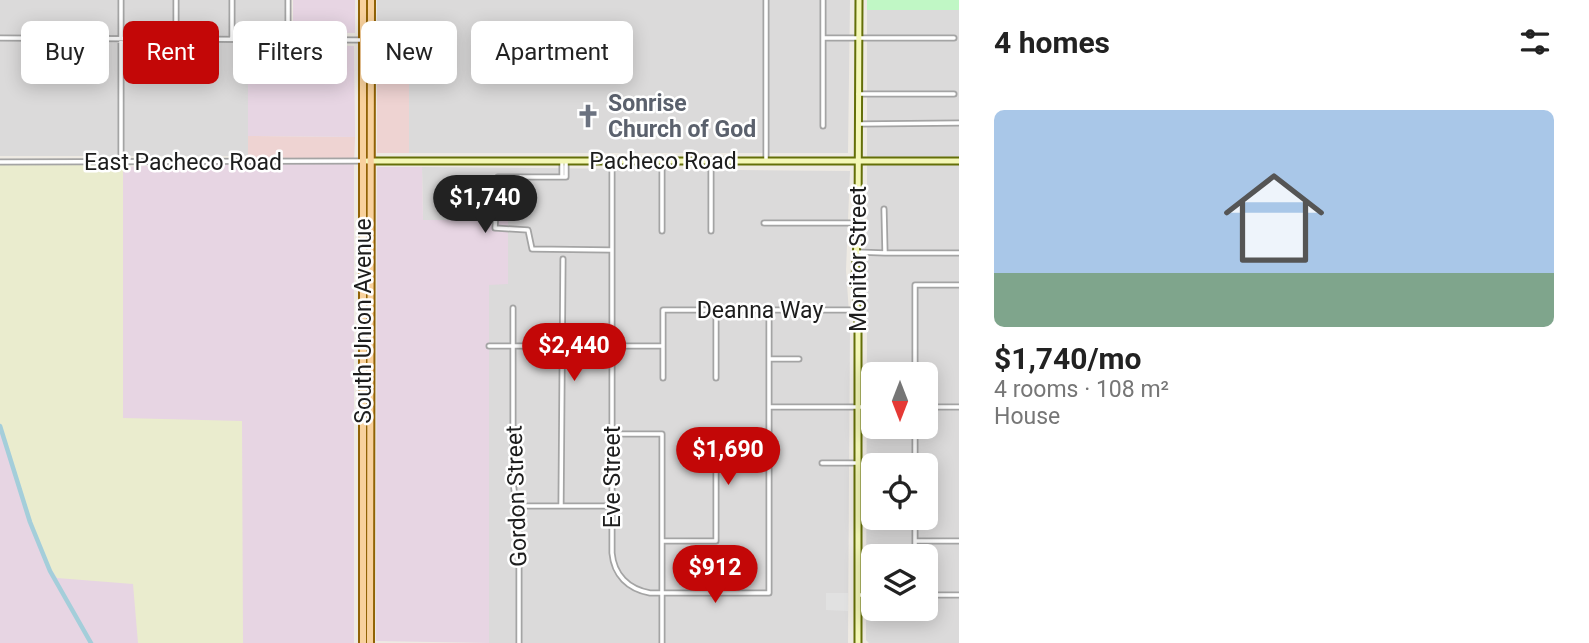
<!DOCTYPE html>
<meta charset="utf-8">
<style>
:root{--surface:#fff;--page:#f6f6f6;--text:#222;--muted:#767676;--accent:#c30707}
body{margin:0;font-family:Roboto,sans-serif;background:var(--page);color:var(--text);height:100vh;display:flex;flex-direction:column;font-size:26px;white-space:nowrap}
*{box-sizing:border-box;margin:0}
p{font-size:23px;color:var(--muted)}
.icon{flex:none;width:38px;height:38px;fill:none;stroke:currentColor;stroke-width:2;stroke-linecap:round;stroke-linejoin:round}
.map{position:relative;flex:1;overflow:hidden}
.details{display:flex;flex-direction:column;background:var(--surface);width:630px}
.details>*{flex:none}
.hud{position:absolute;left:21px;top:21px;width:665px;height:63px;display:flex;gap:14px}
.needle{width:46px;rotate:180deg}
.tools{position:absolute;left:861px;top:362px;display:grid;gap:14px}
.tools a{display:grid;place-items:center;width:77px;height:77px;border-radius:10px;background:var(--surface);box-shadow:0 4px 18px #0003;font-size:35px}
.price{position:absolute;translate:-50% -60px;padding:0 16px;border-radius:24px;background:var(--accent);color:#fff;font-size:23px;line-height:46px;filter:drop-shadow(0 2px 4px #0008)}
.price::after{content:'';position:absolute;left:50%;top:42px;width:21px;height:16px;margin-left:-10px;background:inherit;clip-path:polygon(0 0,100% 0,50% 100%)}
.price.on{background:#222;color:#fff}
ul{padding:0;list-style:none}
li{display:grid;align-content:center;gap:14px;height:371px;padding:0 35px}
li span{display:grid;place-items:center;height:217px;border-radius:10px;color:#555}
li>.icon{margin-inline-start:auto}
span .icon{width:126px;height:126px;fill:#fffc;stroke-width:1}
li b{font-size:30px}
h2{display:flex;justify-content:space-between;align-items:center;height:84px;padding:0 35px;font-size:30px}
.tag{padding:0 24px;border-radius:10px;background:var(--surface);box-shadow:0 4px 18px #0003;font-size:24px;line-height:63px}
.tag.on{background:var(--accent);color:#fff}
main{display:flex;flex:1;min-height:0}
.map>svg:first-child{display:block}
.residential{fill:#dbdada;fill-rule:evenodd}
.commercial{fill:#eed3d2}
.industrial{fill:#e7d5e3}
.farmland{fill:#eaecce}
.park{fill:#c0f7c5}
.parking{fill:#e1e1e1}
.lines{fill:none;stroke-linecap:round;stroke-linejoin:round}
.canal{stroke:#a4ceda;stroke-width:4.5}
.street-casing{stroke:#a4a4a4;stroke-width:7}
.secondary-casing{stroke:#646f08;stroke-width:9}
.primary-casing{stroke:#916205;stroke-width:10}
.street{stroke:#fff;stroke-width:3.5}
.secondary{stroke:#f4f7b7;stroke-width:5}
.primary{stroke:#f8d19d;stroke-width:6}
.labels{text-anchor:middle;stroke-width:5;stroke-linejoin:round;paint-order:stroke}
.worship-label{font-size:23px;font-weight:bold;fill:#5b616d;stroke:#fff;text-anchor:start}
.street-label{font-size:23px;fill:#1d1d1d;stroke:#fff}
</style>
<main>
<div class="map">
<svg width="959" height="643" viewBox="0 0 959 643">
<rect width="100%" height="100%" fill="#eeeae3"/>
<path class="residential" d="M0,0h288v33l-39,2 -1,121h-248z
M377,0h473l-2,153h-439v-98l-32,-1z
M867,10h92v633h-90l-3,-3 1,-313 -4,-59 4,-39zM873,374h53v53h-53zM873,466h53v52h-53zM873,556h53v53h-53z
M422,167l428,4 -4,99 4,57 -2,316h-359v-359h19v-64h-85z"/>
<path class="commercial" d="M248,44h17v37h-17z
M377,54h32v99h-32z
M248,136l107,1 -1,26 -106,-1z"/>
<path class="industrial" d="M293,0h62v33l-62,-1z
M265,44l89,2 1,91 -107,-1v-55h17z
M248,162l106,1v480h-354v-476h121z
M377,167h45l1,53h85v64l-19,1v358l-113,-2z"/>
<path class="farmland" d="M0,163l123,2v253l119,3 1,222h-105l-5,-59 -76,-6 -14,-21 -43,-134z"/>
<path class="park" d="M867,0h92v10h-92z"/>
<path class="parking" d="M826,593h22v18l-22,-1z"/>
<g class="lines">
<path class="canal" d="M0,426l30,96 20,49 41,72"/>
<g class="street-casing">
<path id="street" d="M0,38l363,2
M176,38v-38
M232,38v-38
M288,38v-38
M823,38h131
M858,94h96
M860,124l99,-1
M823,126v-126
M562,161v16h4v-16
M612,161v392c2,22 16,36 38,40h119v-283
M766,161v-161
M0,162l364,-1
M121,162v-162
M562,177h-64l-3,51 33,2 4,19 79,1
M884,209l1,44h74
M764,223h93
M662,231v-70
M711,231v-70
M856,252l29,1
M513,308v174l6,45v116
M716,310v68
M489,346h174
M769,359h30
M915,374v-89h44
M663,378v-68h195
M769,407h104
M926,407h33
M612,434h50v209
M822,463h36
M915,466v-39
M516,506h96
M561,506l2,-247
M662,541h54v-108h53
M915,541h44
M915,556v-38
M858,595h15
M926,595h33"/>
</g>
<g class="secondary-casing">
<path id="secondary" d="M367,161h592
M858,643v-320l-3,-45 3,-55 1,-223"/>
</g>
<g class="primary-casing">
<path id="primary" d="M363,643v-643
M370,643l1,-643"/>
</g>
<use href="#street" class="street"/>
<use href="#secondary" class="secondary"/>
<use href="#primary" class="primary"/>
</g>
<defs>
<g id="church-bare" transform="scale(1.89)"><path d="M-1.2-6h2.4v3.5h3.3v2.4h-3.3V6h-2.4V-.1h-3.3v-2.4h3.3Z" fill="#6b7280" stroke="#fff" stroke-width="2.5" paint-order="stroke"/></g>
</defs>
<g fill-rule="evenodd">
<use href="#church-bare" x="588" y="116"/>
</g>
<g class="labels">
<g class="worship-label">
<text x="608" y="111">Sonrise<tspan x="608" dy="26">Church of God</tspan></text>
</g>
<g class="street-label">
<text x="663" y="169">Pacheco Road</text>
<text x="183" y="170">East Pacheco Road</text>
<text transform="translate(858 259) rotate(-90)" y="8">Monitor Street</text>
<text x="760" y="318">Deanna Way</text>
<text transform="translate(363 321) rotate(-90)" y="8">South Union Avenue</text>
<text transform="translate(612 477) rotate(-90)" y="8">Eve Street</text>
<text transform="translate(516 496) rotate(-92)" y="8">Gordon Street</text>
</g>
</g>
</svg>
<div class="tools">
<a><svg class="needle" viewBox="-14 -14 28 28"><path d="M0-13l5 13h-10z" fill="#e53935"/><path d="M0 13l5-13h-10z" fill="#767676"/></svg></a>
<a><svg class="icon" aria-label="locate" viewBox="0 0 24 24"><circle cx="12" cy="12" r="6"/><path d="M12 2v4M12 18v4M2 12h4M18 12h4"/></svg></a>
<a><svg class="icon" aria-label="layers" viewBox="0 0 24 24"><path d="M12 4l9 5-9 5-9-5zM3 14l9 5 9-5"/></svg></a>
</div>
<b class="price on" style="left:485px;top:235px">$1,740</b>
<b class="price" style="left:574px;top:383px">$2,440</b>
<b class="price" style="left:728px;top:487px">$1,690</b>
<b class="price" style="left:715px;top:605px">$912</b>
<div class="hud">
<a class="tag">Buy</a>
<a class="tag on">Rent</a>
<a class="tag">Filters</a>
<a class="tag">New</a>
<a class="tag">Apartment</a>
</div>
</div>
<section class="details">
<h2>4 homes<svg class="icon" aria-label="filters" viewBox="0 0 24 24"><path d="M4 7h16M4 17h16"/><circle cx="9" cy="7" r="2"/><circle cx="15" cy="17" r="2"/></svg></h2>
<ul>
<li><span style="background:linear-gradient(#a9c7e8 75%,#7fa58c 0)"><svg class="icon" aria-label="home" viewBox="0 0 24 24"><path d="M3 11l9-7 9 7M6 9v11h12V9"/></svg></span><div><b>$1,740/mo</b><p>4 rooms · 108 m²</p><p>House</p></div></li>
</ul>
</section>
</main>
